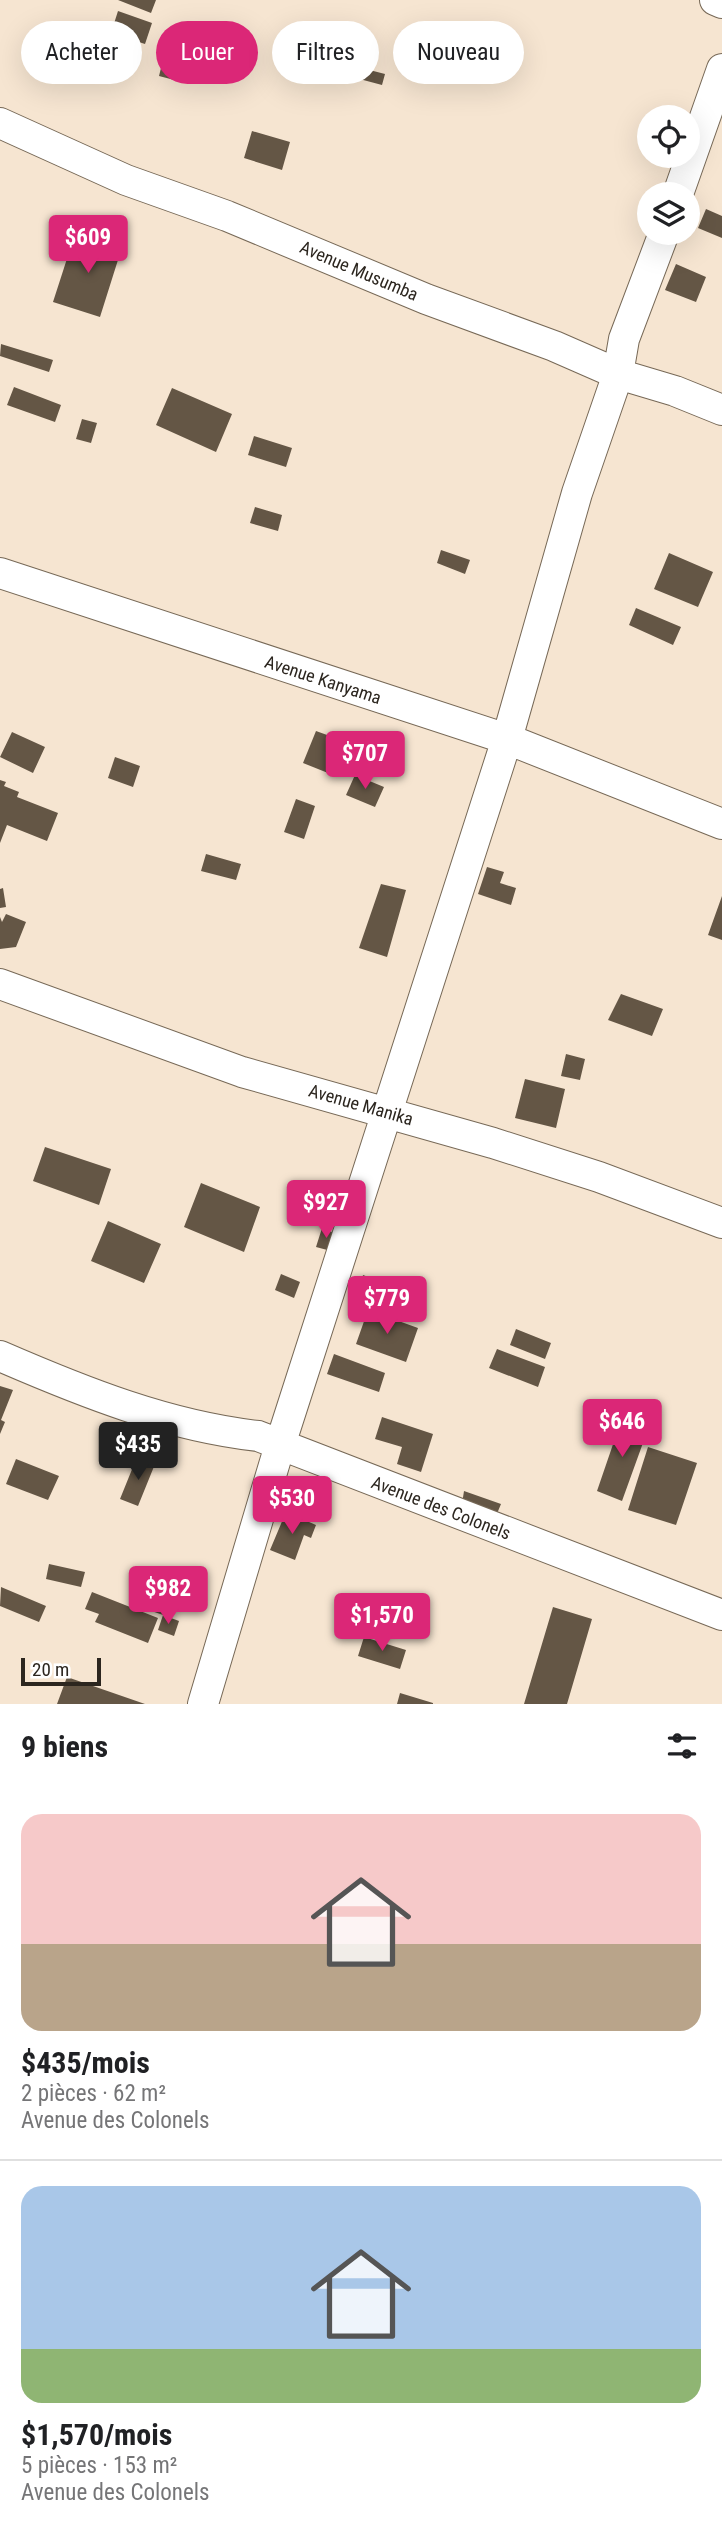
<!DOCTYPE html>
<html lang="fr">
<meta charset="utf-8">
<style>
:root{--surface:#fff;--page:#f2f2f2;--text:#202124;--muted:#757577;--line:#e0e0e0;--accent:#db2777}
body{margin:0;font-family:"Roboto Condensed",sans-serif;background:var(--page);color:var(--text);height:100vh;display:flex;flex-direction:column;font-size:26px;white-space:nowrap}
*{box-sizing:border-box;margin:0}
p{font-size:23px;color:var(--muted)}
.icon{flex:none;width:38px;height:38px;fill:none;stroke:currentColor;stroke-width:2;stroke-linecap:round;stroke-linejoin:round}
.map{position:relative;height:1704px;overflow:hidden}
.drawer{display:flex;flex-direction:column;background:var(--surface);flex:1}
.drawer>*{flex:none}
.guide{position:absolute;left:21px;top:21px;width:681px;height:63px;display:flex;gap:14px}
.buttons{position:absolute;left:637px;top:105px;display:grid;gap:14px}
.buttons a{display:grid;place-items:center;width:63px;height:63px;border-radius:50%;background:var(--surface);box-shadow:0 7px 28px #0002;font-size:35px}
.scale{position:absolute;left:21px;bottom:18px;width:80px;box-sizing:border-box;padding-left:7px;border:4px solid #2c261f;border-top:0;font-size:19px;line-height:24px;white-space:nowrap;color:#2c261f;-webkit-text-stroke:5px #fff;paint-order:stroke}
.price{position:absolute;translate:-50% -60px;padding:0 16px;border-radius:7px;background:var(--accent);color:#fff;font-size:23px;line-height:46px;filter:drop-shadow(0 2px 4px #0008)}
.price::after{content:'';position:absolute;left:50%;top:42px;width:21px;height:16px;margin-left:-10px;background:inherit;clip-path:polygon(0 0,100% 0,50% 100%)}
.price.active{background:#222;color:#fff}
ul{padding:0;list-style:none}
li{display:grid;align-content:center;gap:14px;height:371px;padding:0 21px}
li+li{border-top:2px solid var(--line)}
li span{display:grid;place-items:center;height:217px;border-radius:21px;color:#555}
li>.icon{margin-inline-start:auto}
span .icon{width:126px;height:126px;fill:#fffc;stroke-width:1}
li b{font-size:30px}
h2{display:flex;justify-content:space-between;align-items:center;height:84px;padding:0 21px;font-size:30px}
.tag{padding:0 24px;border-radius:32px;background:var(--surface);box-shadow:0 7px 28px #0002;font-size:24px;line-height:63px}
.tag.active{background:var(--accent);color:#fff}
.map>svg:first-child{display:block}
.building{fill:#645645}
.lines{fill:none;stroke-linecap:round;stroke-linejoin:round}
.street-casing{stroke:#776957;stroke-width:32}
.street{stroke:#fff;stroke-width:30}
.labels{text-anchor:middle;stroke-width:7;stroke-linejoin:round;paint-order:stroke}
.street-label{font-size:18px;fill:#2c261f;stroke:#fff}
</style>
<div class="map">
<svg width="722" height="1704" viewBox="0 0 722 1704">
<rect width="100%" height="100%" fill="#f6e5d1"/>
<path class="building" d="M118,0h38l-5,13z
M118,11l34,12 -7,21 -34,-11z
M170,32l29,7 -6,22 -9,-2 -6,22 -19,-5z
M354,66l31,8 -3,11 -30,-8z
M252,131l38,11 -8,28 -38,-12z
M706,209l16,7v22l-24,-10z
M95,235l28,9 -23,73 -47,-15 21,-65 18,6z
M676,264l30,13 -10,25 -31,-12z
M1,344l52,16 -4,12 -49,-16z
M14,387l47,18 -6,17 -48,-17z
M172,388l60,26 -16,38 -60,-27z
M82,419l15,4 -6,20 -15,-4z
M254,436l38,12 -6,19 -38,-12z
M255,507l27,8 -4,16 -28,-8z
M441,550l29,10 -5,14 -28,-11z
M669,553l44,19 -15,35 -44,-18z
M636,608l45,19 -8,18 -44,-20z
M316,731l25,9 6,11 -9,26 -35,-14z
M12,732l33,15 -12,26 -33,-16z
M115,757l25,9 -7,21 -25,-9z
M355,775l29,12 -9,20 -29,-12z
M0,780l6,2 -2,4 15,6 -2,5 41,16 -11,28 -40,-16 -7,18z
M296,799l19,7 -11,33 -20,-7z
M206,854l35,10 -5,16 -35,-9z
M487,867l17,5 -4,11 16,5 -5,17 -33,-11z
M381,884l25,6 -19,67 -28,-9z
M3,888l3,19 -6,1v-19z
M722,896v44l-14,-5z
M6,914l20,8 -10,25 -16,2v-32l2,5z
M621,994l42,15 -11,27 -44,-16z
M566,1054l19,5 -5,21 -19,-4z
M525,1079l40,10 -9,39 -41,-10z
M45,1147l66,22 -12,36 -66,-24z
M201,1183l59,24 -16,45 -60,-25z
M108,1221l53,23 -17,39 -53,-22z
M322,1228l15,6 -6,17 -15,-4z
M281,1274l19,8 -6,16 -19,-8z
M363,1275l23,9 -2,21 -25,-12z
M368,1310l50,18 -12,34 -50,-18z
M516,1329l35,14 -6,16 -35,-14z
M497,1349l48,18 -7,20 -49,-19z
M334,1354l51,19 -6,19 -52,-18z
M0,1386l13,4 -12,30 4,2 -5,12z
M634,1407l11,5 -3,8 -12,-5z
M382,1417l51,17 -12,38 -24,-8 5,-17 -27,-8z
M622,1418l26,11 -26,72 -25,-10z
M648,1447l49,16 -21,62 -48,-15z
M137,1457l18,7 -17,42 -18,-7z
M16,1459l43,17 -11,24 -42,-16z
M464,1491l37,13 -5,12 -34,-12z
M286,1512l30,13 -5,13 -7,-3 -9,25 -25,-10z
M49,1564l36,8 -4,15 -35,-8z
M1,1587l45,19 -7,16 -39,-16z
M92,1592l66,26 -10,25 -53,-21 4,-8 -14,-5z
M144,1595l23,9 -4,11 -23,-8z
M553,1607l39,12 -25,85h-43z
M163,1615l16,6 -5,15 -16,-6z
M364,1637l42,13 -6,19 -42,-13z
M67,1677l78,27h-88z
M400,1693l33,10v1h-36z"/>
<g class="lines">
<g class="street-casing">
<path id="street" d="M715,0l7,3
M0,123l126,57 101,36 199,83 128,47 64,28 57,17 47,19
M678,194l44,-125
M0,573l507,166 215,85
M0,984l242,88 251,71 106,34 123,46
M0,1356c83,36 168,70 258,80l464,179
M203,1704l77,-259 227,-706 70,-246 41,-119 6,-35 40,-106"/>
</g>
<use href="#street" class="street"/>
</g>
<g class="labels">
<g class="street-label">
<text transform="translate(359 271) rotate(23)" y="6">Avenue Musumba</text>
<text transform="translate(323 680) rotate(18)" y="6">Avenue Kanyama</text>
<text transform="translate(361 1105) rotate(16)" y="6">Avenue Manika</text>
<text transform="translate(441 1508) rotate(21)" y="6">Avenue des Colonels</text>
</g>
</g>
</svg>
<div class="buttons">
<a><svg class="icon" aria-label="locate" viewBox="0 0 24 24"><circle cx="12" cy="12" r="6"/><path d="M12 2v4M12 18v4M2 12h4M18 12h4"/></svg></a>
<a><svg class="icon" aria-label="layers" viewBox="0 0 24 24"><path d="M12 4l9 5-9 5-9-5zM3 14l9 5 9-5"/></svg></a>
</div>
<div class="scale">20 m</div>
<b class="price" style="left:88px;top:275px">$609</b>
<b class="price" style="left:365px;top:791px">$707</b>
<b class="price" style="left:326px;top:1240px">$927</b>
<b class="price" style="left:387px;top:1336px">$779</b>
<b class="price" style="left:622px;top:1459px">$646</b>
<b class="price active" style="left:138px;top:1482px">$435</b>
<b class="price" style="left:292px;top:1536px">$530</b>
<b class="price" style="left:168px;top:1626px">$982</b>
<b class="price" style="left:382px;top:1653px">$1,570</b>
<div class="guide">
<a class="tag">Acheter</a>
<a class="tag active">Louer</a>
<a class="tag">Filtres</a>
<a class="tag">Nouveau</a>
</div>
</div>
<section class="drawer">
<h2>9 biens<svg class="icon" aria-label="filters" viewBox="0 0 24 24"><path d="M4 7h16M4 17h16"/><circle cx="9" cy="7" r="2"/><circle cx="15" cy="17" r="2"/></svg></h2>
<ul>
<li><span style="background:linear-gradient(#f6c9c9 60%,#b9a48a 0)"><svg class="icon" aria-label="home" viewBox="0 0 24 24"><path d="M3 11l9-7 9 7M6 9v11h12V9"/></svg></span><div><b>$435/mois</b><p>2 pièces · 62 m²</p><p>Avenue des Colonels</p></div></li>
<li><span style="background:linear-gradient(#a9c7e8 75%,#8fb573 0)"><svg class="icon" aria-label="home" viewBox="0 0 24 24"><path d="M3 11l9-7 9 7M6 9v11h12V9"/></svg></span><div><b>$1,570/mois</b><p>5 pièces · 153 m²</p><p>Avenue des Colonels</p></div></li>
</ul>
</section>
